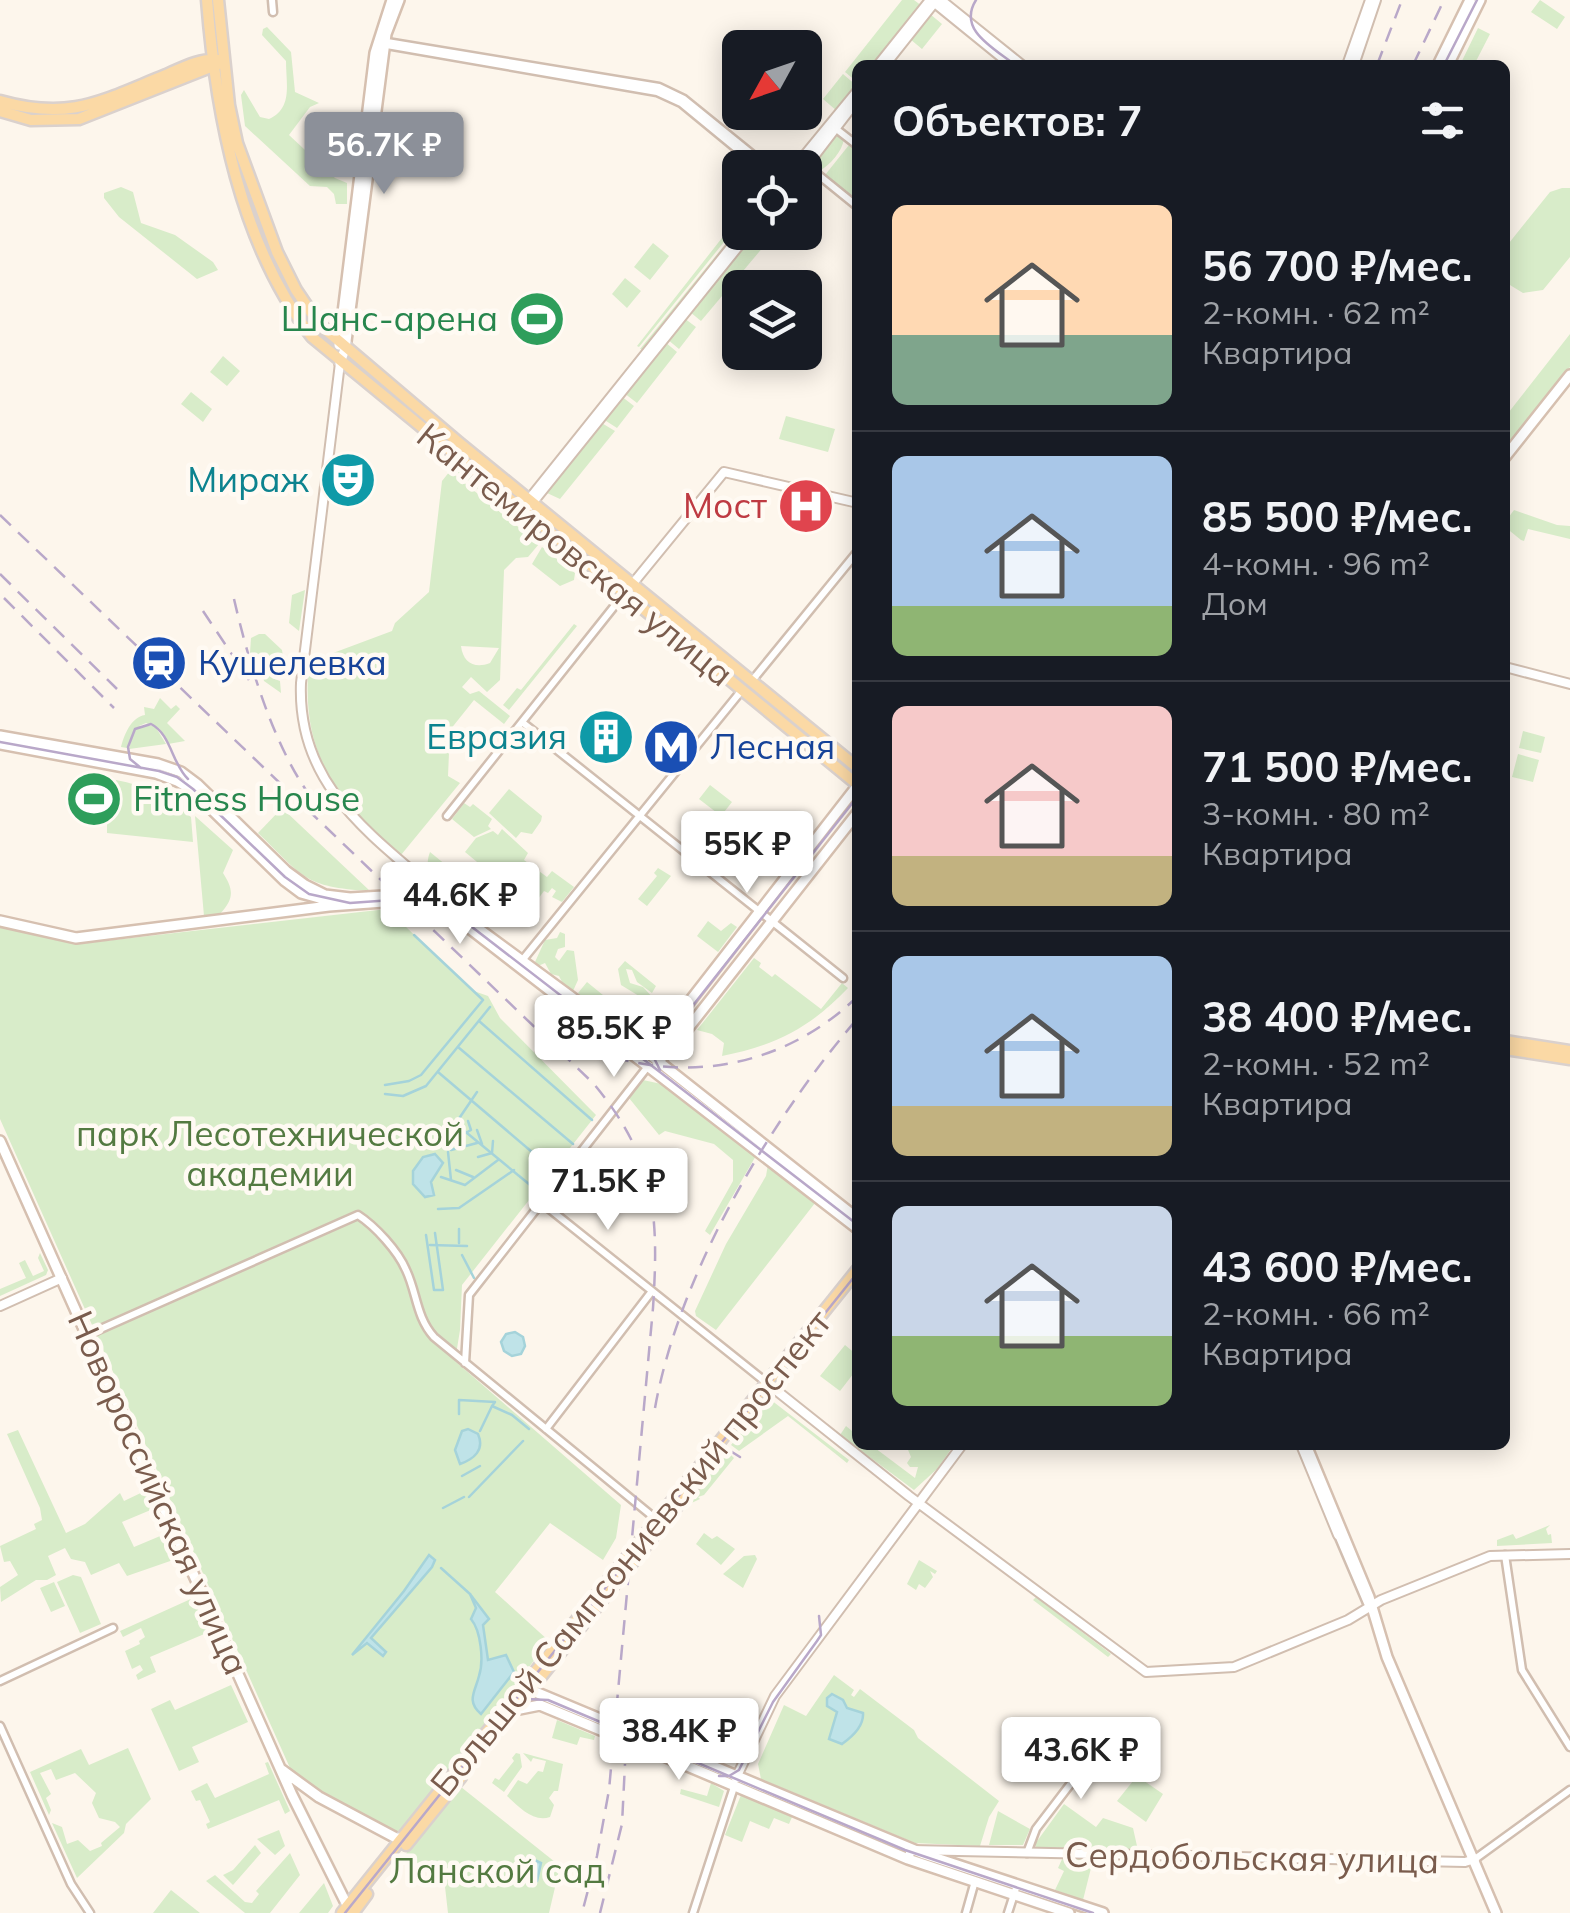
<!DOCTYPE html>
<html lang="ru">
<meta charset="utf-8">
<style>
:root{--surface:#171b24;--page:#242831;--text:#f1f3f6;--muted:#9ea1a6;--line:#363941;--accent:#8c9099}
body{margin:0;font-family:Mulish,sans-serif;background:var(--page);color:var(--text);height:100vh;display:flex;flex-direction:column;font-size:38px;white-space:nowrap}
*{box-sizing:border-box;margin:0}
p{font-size:32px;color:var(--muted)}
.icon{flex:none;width:55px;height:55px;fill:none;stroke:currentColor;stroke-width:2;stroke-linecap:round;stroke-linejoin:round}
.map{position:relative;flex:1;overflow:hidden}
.sheet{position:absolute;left:852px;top:60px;width:658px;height:1390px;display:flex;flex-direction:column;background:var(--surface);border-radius:15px;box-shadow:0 5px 25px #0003}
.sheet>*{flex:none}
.needle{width:65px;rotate:230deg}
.controls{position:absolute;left:722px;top:30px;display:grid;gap:20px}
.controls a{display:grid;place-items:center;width:100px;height:100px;border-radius:15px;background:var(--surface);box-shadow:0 5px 25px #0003;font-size:50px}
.price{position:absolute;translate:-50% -85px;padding:0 22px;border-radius:10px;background:#fff;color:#222;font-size:32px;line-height:65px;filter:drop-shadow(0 2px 5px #0008)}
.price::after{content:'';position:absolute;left:50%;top:60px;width:30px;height:22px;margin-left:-15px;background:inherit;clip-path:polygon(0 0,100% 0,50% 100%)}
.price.active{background:var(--accent);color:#fff}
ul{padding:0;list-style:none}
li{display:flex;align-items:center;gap:30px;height:250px;padding:0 40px}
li+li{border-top:2px solid var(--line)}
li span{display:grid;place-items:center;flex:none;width:280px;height:200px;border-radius:15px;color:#555}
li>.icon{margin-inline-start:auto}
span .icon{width:120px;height:120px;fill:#fffc;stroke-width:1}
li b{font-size:42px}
h2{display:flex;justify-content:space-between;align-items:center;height:120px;padding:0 40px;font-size:42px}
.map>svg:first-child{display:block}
.green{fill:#d8ecc9;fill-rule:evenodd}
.water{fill:#bfe3e8;stroke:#a5d3da;stroke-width:2.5}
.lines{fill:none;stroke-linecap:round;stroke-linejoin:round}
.stream{stroke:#a5d3da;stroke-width:2.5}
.minor-casing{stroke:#d1beb0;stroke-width:11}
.tertiary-casing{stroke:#d1beb0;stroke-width:12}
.secondary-casing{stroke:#d6c0b0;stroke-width:14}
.primary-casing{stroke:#dad1cd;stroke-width:15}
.minor{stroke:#fff;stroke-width:6}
.tertiary{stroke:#fff;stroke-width:8}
.secondary{stroke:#fff;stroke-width:9}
.primary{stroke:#fbd9a5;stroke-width:10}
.tram{stroke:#b9a8c9;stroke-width:2.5}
.rail{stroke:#b9a8c9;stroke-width:2.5;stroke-dasharray:15 10;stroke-linecap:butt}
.labels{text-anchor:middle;stroke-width:9;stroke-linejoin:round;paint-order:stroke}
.leisure-label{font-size:35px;fill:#27864d;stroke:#fffaf3;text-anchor:end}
.culture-label{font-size:35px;fill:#0d838f;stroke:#fffaf3;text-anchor:end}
.health-label{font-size:35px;fill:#be3a42;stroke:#fffaf3;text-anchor:end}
.street-label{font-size:35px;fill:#7a5c4d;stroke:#fffaf3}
.transit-label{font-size:35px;fill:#164399;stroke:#fffaf3;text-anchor:start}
.park-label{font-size:35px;fill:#537a41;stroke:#fffaf3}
</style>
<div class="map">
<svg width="1570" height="1913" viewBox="0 0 1570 1913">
<rect width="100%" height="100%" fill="#fdf6ec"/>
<path class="green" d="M902,0h12l8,6 -48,59h-16l-1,17 -12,-10z
M1540,0l25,17 -8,12 -26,-17z
M930,14l12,10 -20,25 -12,-10z
M267,27l24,25 4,40 24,11 -9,4 -21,28 46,43 12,5v21h-11l-2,-10 -7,-7 -17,-1 -65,-60 -4,-31 3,-5 16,27 9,2c24,-11 17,-35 17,-58l-24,-26 1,-6z
M1478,28l12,6 -16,31h-14z
M843,74l14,12 -20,25 -14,-12z
M838,135l6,4c-2,13 -14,26 -26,33l-5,-6 1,-5z
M849,145l8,7v50l-32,-27z
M121,187l12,5 8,31 34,12 38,27 5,8 -21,9 -78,-62 -15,-19v-5z
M1562,188h8v69l-27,33 -20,3 -18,-11v-34l45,-56z
M737,226l-98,121 -2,-1 92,-117z
M740,226v6l-95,117h-5z
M754,233h21l-74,88 -11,-9z
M653,243l16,13 -19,24 -16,-13z
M625,278l16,13 -14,17 -15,-14z
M684,318l12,9 -17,22 -12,-10z
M1570,334v33l-59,74 -6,-5v-19z
M665,342l12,10 -40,51 -13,-10z
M223,356l17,15 -13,15 -17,-14z
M191,392l21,17 -9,13 -22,-18z
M621,396l13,10 -17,22 -14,-9z
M786,416l49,13 -7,23 -49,-13z
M600,422l15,9 -55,68 -13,-6z
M459,466l70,58 -3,4 -73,-59z
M450,471l89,73 -11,13 -12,1 -12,12 -4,110 -13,12 -16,-15 -9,10 8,7 9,-3 31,25 -6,8 -30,-24 -24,30 -2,46 12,7 -59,72c-67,-57 -101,-103 -92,-193l83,-31 3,-8 34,-31 13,-111zM461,646l38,2 -9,15c-15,6 -27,0 -29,-17z
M1514,510l43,15 13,1v13l-42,-10 -4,12 -3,-1 -16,-13v-5z
M547,542h4l60,49h-9l-57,-47z
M542,547l33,26 -1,7 -14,6 -28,-22z
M305,590l-6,41 -10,-8 3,-28z
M574,624l3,2 -68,84 -6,-5 14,-17 4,2z
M259,634h6l17,16 1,6 -8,3 1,10 -5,3 1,6 8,3 1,12 -17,-12 -3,-11 -7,-7 3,-4 -7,-6 1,-15z
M742,679l114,93v3l-117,-93z
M160,698l11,11 5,-4 4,4 -13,14 18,18 -17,3 -9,-16 -13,-5 -7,3h16l11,18 -37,5 5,-19 -7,18 -6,-1c3,-12 10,-30 24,-32l-1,-8 10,2z
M1523,731l22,6 -4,16 -22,-5z
M1518,754l21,6 -6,22 -21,-5z
M116,780c29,5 52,19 75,37l2,25 -86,-9v-23z
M710,785l22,17 -11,14 -22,-17z
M509,789l33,27 -1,5 -9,13 -11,-2 -5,6 -27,-25z
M464,803l6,4 3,-3 19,15 -4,7 3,3 -17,8 -22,-18z
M282,808l88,83c-67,-4 -66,-14 -112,-58z
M195,816l38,34 -10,23c11,17 11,26 -3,41l-16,2z
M502,829l26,24 -4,7 23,17 5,-6 22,16 -12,15 -10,-5 4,-6 -4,-3 -4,5 -4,-2 -12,16 -1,-6 -12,-9 -3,3 -13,-16 -3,2 -35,-29 11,-14 17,-7 5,4z
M430,852l38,31 -12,20c-15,-15 -35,-28 -26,-51z
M658,868l13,8 -24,30 -9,-7 19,-23 -3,-3z
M387,909l12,2 5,14 67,65 17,6 12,22 96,97 -134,170 -2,45 -5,31 166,144 -5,33 -13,22 -53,-37 -55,69 54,49 -147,191 -6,1c-35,-18 -82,-34 -106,-65l-290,-649v-192l78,17z
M708,921l13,10 10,-8 6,4 -19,25 -21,-16z
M560,932l5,2v13l-7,2 -3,8 4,4 8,-11 7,1 4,29 -5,11 -10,-7 -4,-8 -8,-2 -6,-11 -7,3 -3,-4 10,-22 12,-2z
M754,958l7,5 -2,4 13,10 3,-3 46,35 21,-26 6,5c-38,40 -72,57 -126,68l2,-13 -12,-9 -15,-4z
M625,961l31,25 -4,7 -15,-11 -5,-12 -6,-1 4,14 13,4 12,13 -3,4 -31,-19 -3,-16z
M587,982l65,53 -6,7h-6l-62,-49z
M643,1080l23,5 91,69 -47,81 -5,-4 28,-50v-21l-19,-16 -49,-13 -6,4 -30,-37z
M768,1164l47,39 -99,127 -20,-14 -1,-5 31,-67 40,-68z
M40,1253l8,17 -2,5 -46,21v-7l26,-11 -7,-15 6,-3 8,16 11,-5 -6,-13z
M845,1345l12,10v14l-17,22 -20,-15z
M770,1399l1,1 78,60 -2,3 -59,-47 -49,35 -8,-6z
M846,1426l11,9 1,10h13l44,33 3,-11h-8l-3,-4 4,-6 -5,-12h48l-17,24 -23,21 -74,-55z
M18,1430l48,103 19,-9 35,-31 4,8 23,-11 6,19 -31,13 12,25 31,-13 11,25 -49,17 -8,-13 -28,12 -6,-13 -14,-3 -6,-11 -17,8 8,19 -9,5h-11l-35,22 -1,-15 18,-12 -8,-14 -6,1 -4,-16 36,-17 -2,-5 8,-4 -2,-12 -33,-74z
M727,1451l7,7 -30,37 -6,2 2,2 -17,8z
M1550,1525l-4,4 2,6 3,-1 1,9 -55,3v-6l16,-6 3,5z
M704,1533l8,6 5,-3 18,13 -14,16 -25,-21z
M744,1556l11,-1 2,4 -14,29 -20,-14z
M919,1560l18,11 -2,3 -5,-3 3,6 -8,11 -6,-4 -3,6 -9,-6z
M73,1575l8,2 20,47 -21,9 -23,-51z
M54,1582l11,24 -14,6 -11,-24z
M1036,1597l75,57 -3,3 -75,-57z
M193,1598l16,34 -59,25 6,15 -18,8 -2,-5 7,-5 -3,-5 -8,4 -7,-18 15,-7 -1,-3 6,-4 -4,-9 -18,9 -3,-6z
M834,1675l20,15 -3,5 3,2 6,-8 54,41 4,8 81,63 -10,16 -9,29 -65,-3 -154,-64 -3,-15 26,-59 22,11z
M231,1685l17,37 -56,25 7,15 -20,9 -28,-62 19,-9 5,10z
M557,1720l38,16 -1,4 -14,-3 -3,8 -25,-7z
M128,1748l23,51 -25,25 -2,9 -47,45 -25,-55 10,4 5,17 11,-4 12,11 12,-5 -1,-3 19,-16 -5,-5 -16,-4 -7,-15 4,-10 -21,-20 -19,7 -5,-11 -11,4 11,21 -5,4 5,12 -2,5 -19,-43 51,-23 8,16z
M516,1753l4,1 2,13 -18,25 -12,-9 3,-5 4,2 15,-19 -2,-3z
M523,1753l40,11 -5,27h-4l-5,7 5,7 -4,12c-16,6 -31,-10 -43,-21l11,-16 9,4 11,-13 5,1 3,-11 -13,-3 -2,4z
M268,1762l22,49 -5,3 -6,-14 -71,29 -2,-5 4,-2 -10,-22 -4,1 -5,-10 16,-8 8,15 54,-24 -4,-11z
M1137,1776l26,18 -17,28 -29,-21z
M711,1783l13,8 -5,16 -39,-13 1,-5 26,7z
M461,1787l99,79 -11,47h-101l-4,-35 5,-4 -11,-2v-7l-6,-5 -11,6 -15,-12 11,-18h4z
M741,1795l51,22 -3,7 -15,-6 -5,11 -19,-8 -8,21 -17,-7z
M1064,1804l32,23 7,-9 30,10 4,18 -3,5 -98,-3 -1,-4z
M998,1811l32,18 -7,16h-34z
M279,1830l6,16 -10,9 -18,-16z
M255,1845l6,8 -28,32 -10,-10 10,-5z
M290,1853l10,22 -30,38h-25l-39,-32 9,-6 30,27 7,1 7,-9 -3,-3z
M1063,1857l30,3 -10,40 -28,-10 9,-19 -6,-3z
M324,1883l9,23 -5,7h-29z
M171,1890l29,23h-47z"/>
<path class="water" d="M435,1154l8,9 -12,19 3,13 -9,2 -12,-13v-13l10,-14z
M515,1332l8,5 2,9 -4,8 -9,2 -8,-5 -3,-9 5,-8z
M468,1429l10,5c7,16 -4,25 -18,30l-5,-14 7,-19z
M429,1555l6,5 -3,7 -61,71 15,14 -3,4 -16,-13 -15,12 52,-64z
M470,1594l19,25 -6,6 5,35 18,-5 8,17 -33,42c-15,-13 -6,-22 -2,-38 5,-15 2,-45 -8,-57l5,-11z
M832,1694l11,6 4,8 16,5c1,13 -11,24 -21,31l-13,-5 8,-27 -10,-6v-8z
M528,1857l13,6 -4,18 -6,5 -10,-11 3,-15z"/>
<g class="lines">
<path class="stream" d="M479,1021l113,99
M458,1047l115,97
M438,1072l114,97
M385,1085l24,-4 12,-6 62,-75 -69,-65
M385,1094l18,2 23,-10 64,-79
M468,1121l3,9 -13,7 -2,-14 21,-31
M456,1124l79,65
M477,1130l5,14
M451,1150l26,-7
M448,1152l3,28
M478,1157l14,-4 1,-12
M456,1170l17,7
M441,1177l24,8 33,-25
M438,1209l21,-1 55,-38
M459,1229v14
M426,1235l8,55h9l-8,-57
M430,1245l37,1
M462,1255l12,23
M459,1414v-14l36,2 -3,4 20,9 17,14
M480,1431l12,-25
M462,1476l18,-10
M469,1497l54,-56
M443,1508l21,-11
M441,1568l29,26"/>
<g class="minor-casing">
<path id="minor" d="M272,0l1,12
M381,41l278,46 25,12 85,69
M381,44l276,48 24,11 79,65
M835,128l23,18
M800,160l58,47
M751,682l107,-131
M522,722l321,256
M447,816l177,-222
M520,963l222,-273
M542,1203l225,180
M87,1335l271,-120c17,11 40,36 48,55 11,23 10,47 28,67l223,183
M465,1363l4,-68 180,-230
M546,1429l106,-138
M1338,1535l29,68
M1505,1555l17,115 48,77
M0,1681l113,-53
M0,1726l71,158 19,29
M1027,1853l9,-24 72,-94
M1475,1859l95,-69
M693,1913l41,-126
M966,1913l9,-32
M1008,1913l9,-28"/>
</g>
<g class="tertiary-casing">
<path id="tertiary" d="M931,0l80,65
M941,0l81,65
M878,65l52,-65
M885,65l50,-63
M1347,65l23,-65
M1354,65l22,-65
M794,168l64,-78
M805,168l53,-69
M340,363l-39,320c-4,97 62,146 129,203
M526,503l217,-271
M530,506l220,-274
M630,587l94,-115 134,31
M1505,667l65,17
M0,1306l62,-28
M767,1383l142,113 237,176 88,-5 114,-47 33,-20 109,-44 80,-2
M1301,1445l37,90
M736,1778l39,-82 187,-251
M908,1859l3,-9 554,12 10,-3"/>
</g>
<g class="secondary-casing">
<path id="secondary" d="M1438,65l32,-65
M1448,65l32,-65
M339,345l36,-292 17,-53
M340,363l5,-14 41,-315 13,-34
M1505,457l65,-82
M0,736l158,28 23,8 16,12 89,87 19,14 20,10 25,3 33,-2 34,-12 16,5 39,35 177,130 209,165
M0,744l156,29 21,8 15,9 93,91 16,12 32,9
M0,921l76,17 253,-32 68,-5 27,-8 434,336
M648,1055l210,-270
M657,1063l21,-22 180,-229
M0,1141l292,654 58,116
M1306,1445l63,152 18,60 109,256
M528,1689l396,165 179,59
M515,1710l25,-5 63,26
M602,1730l306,129 161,54
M282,1770l37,27 77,41h8"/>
</g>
<g class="primary-casing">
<path id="primary" d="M207,0c9,114 33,245 105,337l546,448
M218,0l11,105 8,38 40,109 19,38 23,34 139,118 400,326
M0,101c71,20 101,0 166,-26 16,-7 35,-17 52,-15
M0,111l31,9 48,-1 139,-55
M1505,1041l65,10
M1505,1049l65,10
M628,1568l73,-92
M503,1724l111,-139
M406,1845l55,-68
M342,1913l516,-644
M353,1913l14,-19"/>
</g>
<use href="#minor" class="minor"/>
<use href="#tertiary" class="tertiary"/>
<use href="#secondary" class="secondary"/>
<use href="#primary" class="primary"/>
<path class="tram" d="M976,0c-19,30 18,48 39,65
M1444,65l33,-65
M0,742l159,29 18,6 16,12 92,88 24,17 41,9 42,-3 26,-9 10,2 430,332
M141,768l-11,-9 -2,-12 7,-18 16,-5c20,10 21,40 37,55
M660,1070l-5,-10 2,-9 201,-255
M715,1449l9,-2 16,10
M513,1706l14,-7 21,1 357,150 188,63
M719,1776h10l10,-6 34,-68 44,-61 4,-6 -2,-19
M345,1913l513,-641"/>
<path class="rail" d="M1377,65l25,-65
M1413,65l31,-65
M0,515l593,568c63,75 66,132 60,225l-44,482 -12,66 -15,57
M0,574l117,115
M4,598l110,110
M234,599c14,61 39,147 77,198
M203,611l46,69
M546,1026c100,64 226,54 312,-30
M655,1408c24,-134 114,-287 203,-390
M600,1913l22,-89 3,-60"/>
</g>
<defs>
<g id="stadium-disc" transform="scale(2.875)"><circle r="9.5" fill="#2e9e5b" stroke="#fffaf3"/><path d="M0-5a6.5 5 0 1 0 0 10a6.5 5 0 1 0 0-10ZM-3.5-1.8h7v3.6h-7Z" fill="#fff"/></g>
<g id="theatre-disc" transform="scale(2.875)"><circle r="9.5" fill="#0f9aa8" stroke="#fffaf3"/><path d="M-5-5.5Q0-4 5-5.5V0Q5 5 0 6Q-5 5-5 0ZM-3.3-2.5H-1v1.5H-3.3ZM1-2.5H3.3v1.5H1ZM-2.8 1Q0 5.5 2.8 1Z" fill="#fff"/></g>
<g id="hospital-disc" transform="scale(2.875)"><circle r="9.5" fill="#e0444e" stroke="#fffaf3"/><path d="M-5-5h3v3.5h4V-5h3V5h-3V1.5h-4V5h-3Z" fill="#fff"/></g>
<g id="station-disc" transform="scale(2.875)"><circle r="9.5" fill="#1a4fb4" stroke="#fffaf3"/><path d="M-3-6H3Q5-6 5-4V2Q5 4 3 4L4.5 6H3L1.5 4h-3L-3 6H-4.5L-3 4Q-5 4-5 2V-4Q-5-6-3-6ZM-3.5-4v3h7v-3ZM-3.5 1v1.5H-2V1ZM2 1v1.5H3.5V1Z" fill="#fff"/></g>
<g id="building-disc" transform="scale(2.875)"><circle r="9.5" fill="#0f9aa8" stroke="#fffaf3"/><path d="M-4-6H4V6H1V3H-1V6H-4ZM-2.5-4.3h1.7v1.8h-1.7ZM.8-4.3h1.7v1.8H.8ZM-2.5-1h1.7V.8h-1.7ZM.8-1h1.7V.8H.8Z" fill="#fff"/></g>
<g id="metro-disc" transform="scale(2.875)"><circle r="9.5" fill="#1a4fb4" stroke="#fffaf3"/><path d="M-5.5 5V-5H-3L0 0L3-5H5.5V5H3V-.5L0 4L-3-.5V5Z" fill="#fff"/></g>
</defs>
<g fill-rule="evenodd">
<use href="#stadium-disc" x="537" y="319"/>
<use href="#theatre-disc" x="348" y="480"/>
<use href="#hospital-disc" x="806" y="506"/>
<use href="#station-disc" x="159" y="663"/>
<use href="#building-disc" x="606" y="737"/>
<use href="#metro-disc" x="671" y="747"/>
<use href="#stadium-disc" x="94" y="799"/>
</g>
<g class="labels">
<g class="leisure-label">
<text x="498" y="331">Шанс-арена</text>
<text x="133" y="811" text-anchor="start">Fitness House</text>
</g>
<g class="culture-label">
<text x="309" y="492">Мираж</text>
<text x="567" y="749">Евразия</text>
</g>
<g class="health-label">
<text x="767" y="518">Мост</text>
</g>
<g class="street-label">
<text transform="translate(575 555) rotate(39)" y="12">Кантемировская улица</text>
<text transform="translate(158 1493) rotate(66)" y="12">Новороссийская улица</text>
<text transform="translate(631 1553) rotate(-51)" y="12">Большой Сампсониевский проспект</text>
<text transform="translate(1252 1858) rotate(1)" y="12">Сердобольская улица</text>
</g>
<g class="transit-label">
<text x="198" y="675">Кушелевка</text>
<text x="710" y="759">Лесная</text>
</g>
<g class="park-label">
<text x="270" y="1146">парк Лесотехнической<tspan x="270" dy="40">академии</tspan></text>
<text x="497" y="1883">Ланской сад</text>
</g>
</g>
</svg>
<div class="controls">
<a><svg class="needle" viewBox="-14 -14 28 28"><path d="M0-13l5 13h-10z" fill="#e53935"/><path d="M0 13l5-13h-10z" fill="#9ea1a6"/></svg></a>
<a><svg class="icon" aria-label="locate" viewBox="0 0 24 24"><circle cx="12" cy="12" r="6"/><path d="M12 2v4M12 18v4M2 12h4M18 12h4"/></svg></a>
<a><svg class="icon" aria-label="layers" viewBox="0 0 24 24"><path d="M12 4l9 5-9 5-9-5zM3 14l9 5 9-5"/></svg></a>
</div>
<b class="price active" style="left:384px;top:197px">56.7K ₽</b>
<b class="price" style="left:747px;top:896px">55K ₽</b>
<b class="price" style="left:460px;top:947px">44.6K ₽</b>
<b class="price" style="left:614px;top:1080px">85.5K ₽</b>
<b class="price" style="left:608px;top:1233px">71.5K ₽</b>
<b class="price" style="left:679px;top:1783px">38.4K ₽</b>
<b class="price" style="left:1081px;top:1802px">43.6K ₽</b>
<section class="sheet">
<h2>Объектов: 7<svg class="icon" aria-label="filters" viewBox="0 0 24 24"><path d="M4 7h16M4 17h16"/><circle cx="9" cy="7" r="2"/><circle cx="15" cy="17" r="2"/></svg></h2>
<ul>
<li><span style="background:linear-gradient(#ffd9b3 65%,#7fa58c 0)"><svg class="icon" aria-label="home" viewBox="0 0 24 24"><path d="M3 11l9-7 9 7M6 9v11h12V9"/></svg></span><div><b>56 700 ₽/мес.</b><p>2-комн. · 62 m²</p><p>Квартира</p></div></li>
<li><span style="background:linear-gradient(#a9c7e8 75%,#8fb573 0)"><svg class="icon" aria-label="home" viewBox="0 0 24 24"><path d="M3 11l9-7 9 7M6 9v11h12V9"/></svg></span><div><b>85 500 ₽/мес.</b><p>4-комн. · 96 m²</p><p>Дом</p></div></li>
<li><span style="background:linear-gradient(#f6c9c9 75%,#c2b280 0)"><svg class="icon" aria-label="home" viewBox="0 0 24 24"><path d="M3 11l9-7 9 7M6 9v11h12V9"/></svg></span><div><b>71 500 ₽/мес.</b><p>3-комн. · 80 m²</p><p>Квартира</p></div></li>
<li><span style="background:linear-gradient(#a9c7e8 75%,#c2b280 0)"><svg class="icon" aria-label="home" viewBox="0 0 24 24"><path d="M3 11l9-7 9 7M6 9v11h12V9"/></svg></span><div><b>38 400 ₽/мес.</b><p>2-комн. · 52 m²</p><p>Квартира</p></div></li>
<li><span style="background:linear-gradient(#c9d6e8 65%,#8fb573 0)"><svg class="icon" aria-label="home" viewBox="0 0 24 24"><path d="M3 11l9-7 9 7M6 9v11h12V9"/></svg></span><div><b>43 600 ₽/мес.</b><p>2-комн. · 66 m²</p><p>Квартира</p></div></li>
</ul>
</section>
</div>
